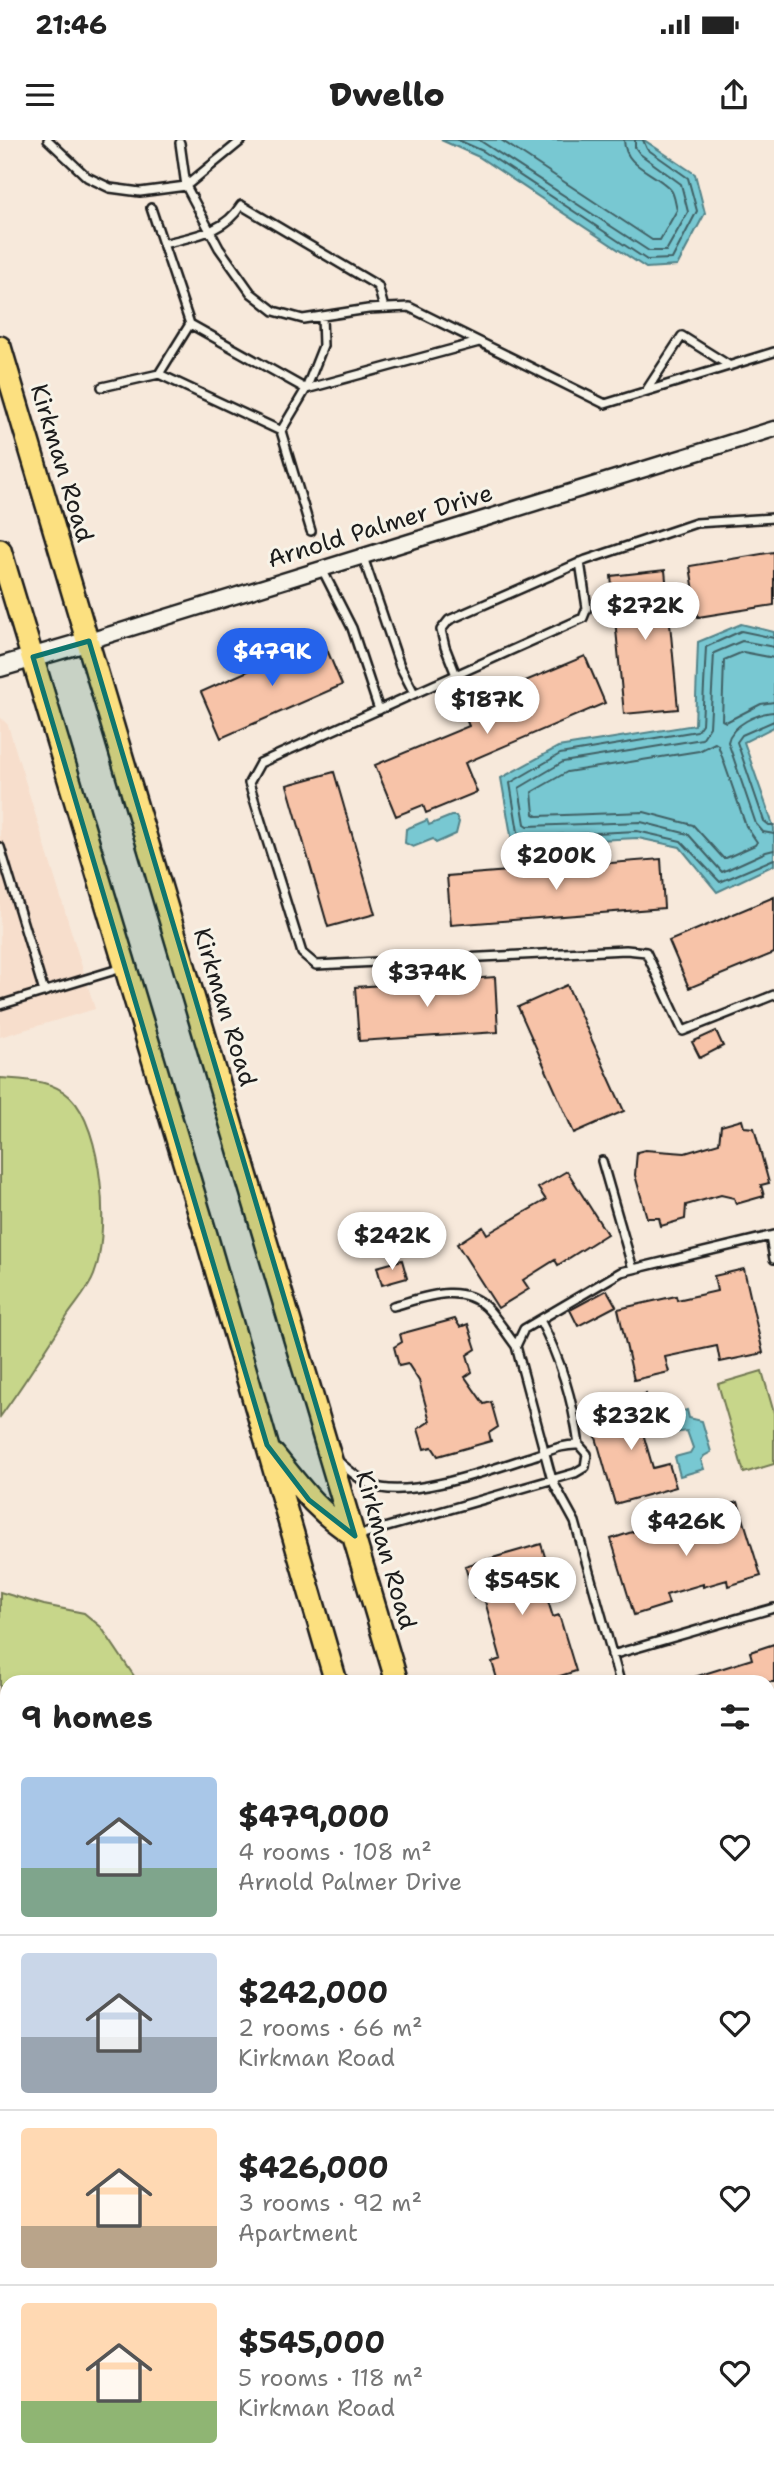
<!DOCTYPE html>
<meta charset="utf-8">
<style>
:root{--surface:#fff;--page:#f2f2f2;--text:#222;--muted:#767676;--line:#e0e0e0;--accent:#2563eb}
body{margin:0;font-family:"Shantell Sans",sans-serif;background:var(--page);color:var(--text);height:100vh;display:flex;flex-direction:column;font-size:26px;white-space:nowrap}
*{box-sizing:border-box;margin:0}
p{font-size:23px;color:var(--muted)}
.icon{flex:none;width:38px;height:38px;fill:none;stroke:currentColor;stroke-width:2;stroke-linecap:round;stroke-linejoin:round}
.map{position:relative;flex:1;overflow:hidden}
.side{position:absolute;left:0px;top:1535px;width:775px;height:800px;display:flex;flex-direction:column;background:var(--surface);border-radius:21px 21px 0 0;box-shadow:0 4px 10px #0003}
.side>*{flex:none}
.price{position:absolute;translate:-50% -60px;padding:0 16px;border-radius:24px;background:#fff;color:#222;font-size:23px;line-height:46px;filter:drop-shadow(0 2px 4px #0008)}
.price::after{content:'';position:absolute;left:50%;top:42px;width:21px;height:16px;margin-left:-10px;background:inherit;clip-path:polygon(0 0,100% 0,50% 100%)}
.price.selected{background:var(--accent);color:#fff}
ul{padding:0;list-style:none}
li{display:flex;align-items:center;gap:21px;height:175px;padding:0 21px}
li+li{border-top:2px solid var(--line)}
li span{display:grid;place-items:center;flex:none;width:196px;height:140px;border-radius:7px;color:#555}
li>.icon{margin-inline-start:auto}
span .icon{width:84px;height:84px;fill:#fffc;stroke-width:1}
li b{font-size:30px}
h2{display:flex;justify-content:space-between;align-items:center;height:84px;padding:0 21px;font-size:30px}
.status{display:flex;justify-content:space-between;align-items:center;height:49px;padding:0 35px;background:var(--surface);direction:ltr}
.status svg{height:19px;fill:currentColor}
header{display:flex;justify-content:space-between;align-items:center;height:91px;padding:0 21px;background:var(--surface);font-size:32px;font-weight:800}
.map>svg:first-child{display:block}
.built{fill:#f7decc}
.green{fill:#c7d68a;stroke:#727953;stroke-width:2}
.water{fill:#78c8d2;stroke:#538389;stroke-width:2}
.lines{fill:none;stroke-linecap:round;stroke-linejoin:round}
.shore{stroke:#416165;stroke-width:2}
.building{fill:#f7c3a8;stroke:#1c1c1c;stroke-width:2}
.service-casing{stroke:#1c1c1c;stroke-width:12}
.minor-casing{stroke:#1c1c1c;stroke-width:19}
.tertiary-casing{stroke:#1c1c1c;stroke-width:23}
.primary-casing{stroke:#1c1c1c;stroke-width:26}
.service{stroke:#f7f3e8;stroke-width:7}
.minor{stroke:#f7f3e8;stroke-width:14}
.tertiary{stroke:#f7f3e8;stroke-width:18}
.primary{stroke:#fce080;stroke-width:21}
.marked{fill:#0f766e;fill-opacity:0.2;stroke:#0f766e;stroke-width:5;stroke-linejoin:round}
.labels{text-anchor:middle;stroke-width:6;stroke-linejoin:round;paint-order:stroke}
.street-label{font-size:24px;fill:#1c1c1c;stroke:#f7f3e8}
</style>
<div class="status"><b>21:46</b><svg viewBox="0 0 49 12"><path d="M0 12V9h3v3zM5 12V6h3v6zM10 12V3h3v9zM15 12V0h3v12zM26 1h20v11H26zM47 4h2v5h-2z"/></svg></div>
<header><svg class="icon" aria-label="menu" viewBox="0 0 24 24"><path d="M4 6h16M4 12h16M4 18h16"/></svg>Dwello<svg class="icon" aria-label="share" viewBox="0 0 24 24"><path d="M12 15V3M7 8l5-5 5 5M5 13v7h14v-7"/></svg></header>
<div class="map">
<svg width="774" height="2333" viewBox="0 0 774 2333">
<rect width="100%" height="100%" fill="#f7e9db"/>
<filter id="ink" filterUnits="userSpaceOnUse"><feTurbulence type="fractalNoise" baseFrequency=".0143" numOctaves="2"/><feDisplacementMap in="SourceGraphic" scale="14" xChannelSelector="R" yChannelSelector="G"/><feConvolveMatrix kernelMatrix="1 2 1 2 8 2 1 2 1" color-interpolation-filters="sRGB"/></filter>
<g filter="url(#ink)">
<path class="built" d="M0,577l8,8 87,284 -95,28z"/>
<path class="green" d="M0,938c25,2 51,1 70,19 33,31 40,137 24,178 -5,14 -18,28 -26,40 -22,34 -44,69 -68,102z
M762,1231l12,42v51l-30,9 -26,-89z
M0,1452l44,13 40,8 17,14 37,55h-131v786h487l1,5h-495z"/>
<path class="water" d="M441,0h203l51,34 10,39 -28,53 -31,2 -167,-111z
M741,484l33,8v95l-30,15 30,86v37l-57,27 -37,-45 -42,-9 -103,5 -23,-2 -11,-63 57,-31 137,-22 3,-83z
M451,676h5l3,6 -3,12 -20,9 -3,-4 -20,8 -8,-4 1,-14 21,-9 2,5z
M687,1270l2,8 13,3 9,31 -7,4 -3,4 3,9 -24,7 -5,-19 15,-4 3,-5 -6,-17 -19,3 -5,-17z"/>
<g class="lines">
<path class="shore" d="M458,0l25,11 164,109 25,-1 25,-48 -9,-33 -41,-29 -4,-9
M479,0l170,111h17l22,-39 -7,-28 -41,-30 -5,-7v-7
M501,0l151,100h8l17,-30c-2,-6 -2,-16 -7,-21 -16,-18 -45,-21 -46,-49
M774,498l-33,-7 -35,16 -4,77 -5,7 -137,23 -50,29 8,49 2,2 15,2 102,-5 44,10 39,41 54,-23
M774,507l-32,-6 -28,12 -4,74 -8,12 -139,23 -44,26 6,36 3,2 113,-4 47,12 34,38 44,-20 8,-2
M774,518l-31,-6 -19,8 -2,60 4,2 35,-18 13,-2
M774,572c-16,1 -43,13 -46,30l28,82 7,8 11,2
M774,581l-32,14 -5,7 27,79 5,4h5
M715,603l3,2 28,81 11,16 -2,3 -29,13h-3l-30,-33 -49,-13 -106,4 -4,-2 -2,-22 35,-20 132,-21z"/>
</g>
<path class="building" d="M774,412v53l-76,12 -8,-51z
M665,430l13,139 -54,5 -13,-138z
M322,498l20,47 -121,53 -20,-46z
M585,516l20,47 -140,60 12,29 -51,21 -3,-8 -27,11 -21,-51 94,-39 -8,-18z
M334,632l41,142 -47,13 -41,-142z
M661,719l3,49 -213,17 -4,-49z
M774,757v56l-85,35 -20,-47z
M495,837l3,55 -139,9 -4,-54z
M567,845l57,126 -50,22 -56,-126z
M716,891l7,15 -23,12 -8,-16z
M742,980l2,7 10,1 15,55 -8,2 3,11 -28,8 -2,-6 -13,-3 -35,10 -1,14 -24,7 -2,-8h-12l-12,-43 2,-23 8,-2 40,3 34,-10 2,-17z
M567,1031l40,63 -49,31 -3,-5 -32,20 6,9 -31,19 -41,-64 26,-17 4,7 59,-34 -8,-12z
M402,1120l5,18 -25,7 -5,-18z
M744,1129l19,84 -43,9 -3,-16 -52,11 4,15 -35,8 -16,-71 58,-13 1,4 40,-9 -3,-15z
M607,1150l9,16 -38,20 -8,-16z
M455,1179l5,8 8,-3 8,25 -9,6 5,17 -7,5 19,27 7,-2 7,25 -9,6 2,8 -53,15 -6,-9 -8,2 -6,-20 12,-8 -11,-40 -11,-17 -9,2 -5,-19 8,-5 -2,-8z
M646,1254l9,32 -13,4 11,38 16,-4 7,23 -61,17 -22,-77 20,-6 -5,-16z
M738,1362l23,74 -33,10 -1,-6 -24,7v-3l-37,11 3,9 -35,11 -23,-76 33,-11 3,10 24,-7 40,-12 -3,-8z
M541,1404l11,35 -10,3 11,35 6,-2 17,56 -35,11h-43l-6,-20 9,-3 -18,-65 -9,3 -9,-31z
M774,1504v38h-86v-3l64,-20 -2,-7z"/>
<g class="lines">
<g class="service-casing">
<path id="service" d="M48,0l39,37 23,11 30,4 46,-6 56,-46
M180,3l6,43 33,62 32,45 23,18 29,8 65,-10 41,-2 196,97 169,-52
M151,68l39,116 116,65 173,-47
M163,104c30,-8 61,-11 78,-39l137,81 6,22
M159,234l31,-50
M102,247l57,-13 122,57
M646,251l36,-55 48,30
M774,378l-78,5 -110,37 -137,60 -8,10 4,17 11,28 -196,88 -11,20 53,170 14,12 310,-15 20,2 37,79 91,-36
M311,391l-30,-100 25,-42 17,-43 -1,-30
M363,417l37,109 14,27
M322,429l30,59 27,82
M456,535l127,-57 4,-10 -7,-46
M0,707l44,145
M0,865l122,-37
M602,1021l31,108
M770,1097l4,22
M393,1166c30,-8 67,-24 93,1 11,11 20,26 30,39
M540,1180c20,38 33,81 39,125
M337,1320c10,9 21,19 34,25 36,16 124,-17 162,-29 16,-5 30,-12 46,-11l8,9 -2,13 -10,6 -219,63
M612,1515l162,-47
M620,1542l-45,-160 -23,-42 -36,-134 8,-17 97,-57 153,-37
M768,1734l6,-1
M768,1950l6,16
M768,2073l6,-2
M768,2220l6,-2
M768,2275l6,26
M768,2323l6,-1
M734,2333l20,-5"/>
</g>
<g class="minor-casing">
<path id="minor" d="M89,501l685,-212"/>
</g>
<g class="tertiary-casing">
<path id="tertiary" d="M0,527l89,-26
M768,1977l6,-2
M768,2010l6,-1"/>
</g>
<g class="primary-casing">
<path id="primary" d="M0,207l397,1335
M0,410l206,685 130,447
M274,1315c27,34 44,57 81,81
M564,2328l1,5
M625,2328l2,5"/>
</g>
<use href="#service" class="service"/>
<use href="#minor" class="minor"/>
<use href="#tertiary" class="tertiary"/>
<use href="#primary" class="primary"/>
</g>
</g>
<path class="marked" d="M89,501l266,895 -46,-36 -42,-55 -234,-788z"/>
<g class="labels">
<g class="street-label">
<text transform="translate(62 323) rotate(73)" y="8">Kirkman Road</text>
<text transform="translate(380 386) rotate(-17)" y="8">Arnold Palmer Drive</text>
<text transform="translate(225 867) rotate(73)" y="8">Kirkman Road</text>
<text transform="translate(386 1410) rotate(74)" y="8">Kirkman Road</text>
</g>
</g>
</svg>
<b class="price" style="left:645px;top:502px">$272K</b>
<b class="price selected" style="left:272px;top:548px">$479K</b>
<b class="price" style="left:487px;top:596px">$187K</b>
<b class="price" style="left:556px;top:752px">$200K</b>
<b class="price" style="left:427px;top:869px">$374K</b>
<b class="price" style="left:392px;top:1132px">$242K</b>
<b class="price" style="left:631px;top:1312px">$232K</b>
<b class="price" style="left:686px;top:1418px">$426K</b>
<b class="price" style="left:522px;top:1477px">$545K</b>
<section class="side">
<h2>9 homes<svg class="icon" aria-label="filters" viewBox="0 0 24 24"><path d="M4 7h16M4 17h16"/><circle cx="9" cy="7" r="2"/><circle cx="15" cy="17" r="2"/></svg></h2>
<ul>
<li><span style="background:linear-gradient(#a9c7e8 65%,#7fa58c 0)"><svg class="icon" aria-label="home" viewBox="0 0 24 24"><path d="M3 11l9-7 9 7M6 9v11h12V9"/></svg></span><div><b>$479,000</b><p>4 rooms · 108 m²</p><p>Arnold Palmer Drive</p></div><svg class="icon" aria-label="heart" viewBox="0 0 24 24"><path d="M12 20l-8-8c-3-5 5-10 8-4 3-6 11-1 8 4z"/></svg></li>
<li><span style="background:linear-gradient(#c9d6e8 60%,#9aa5b1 0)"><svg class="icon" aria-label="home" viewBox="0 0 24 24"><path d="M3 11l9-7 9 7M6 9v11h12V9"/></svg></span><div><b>$242,000</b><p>2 rooms · 66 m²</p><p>Kirkman Road</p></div><svg class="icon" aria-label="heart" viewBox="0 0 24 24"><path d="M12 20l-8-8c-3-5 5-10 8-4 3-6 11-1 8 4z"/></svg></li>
<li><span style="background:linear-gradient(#ffd9b3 70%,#b9a48a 0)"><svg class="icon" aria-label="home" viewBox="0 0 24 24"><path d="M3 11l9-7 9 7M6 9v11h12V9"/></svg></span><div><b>$426,000</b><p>3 rooms · 92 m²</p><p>Apartment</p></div><svg class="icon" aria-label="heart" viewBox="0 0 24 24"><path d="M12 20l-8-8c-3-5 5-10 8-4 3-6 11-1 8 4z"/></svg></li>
<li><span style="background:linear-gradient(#ffd9b3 70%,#8fb573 0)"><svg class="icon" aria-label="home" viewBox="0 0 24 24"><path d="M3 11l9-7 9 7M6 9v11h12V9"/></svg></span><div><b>$545,000</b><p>5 rooms · 118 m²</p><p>Kirkman Road</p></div><svg class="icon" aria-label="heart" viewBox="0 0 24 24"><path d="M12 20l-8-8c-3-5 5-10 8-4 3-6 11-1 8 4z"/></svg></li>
</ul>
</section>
</div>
